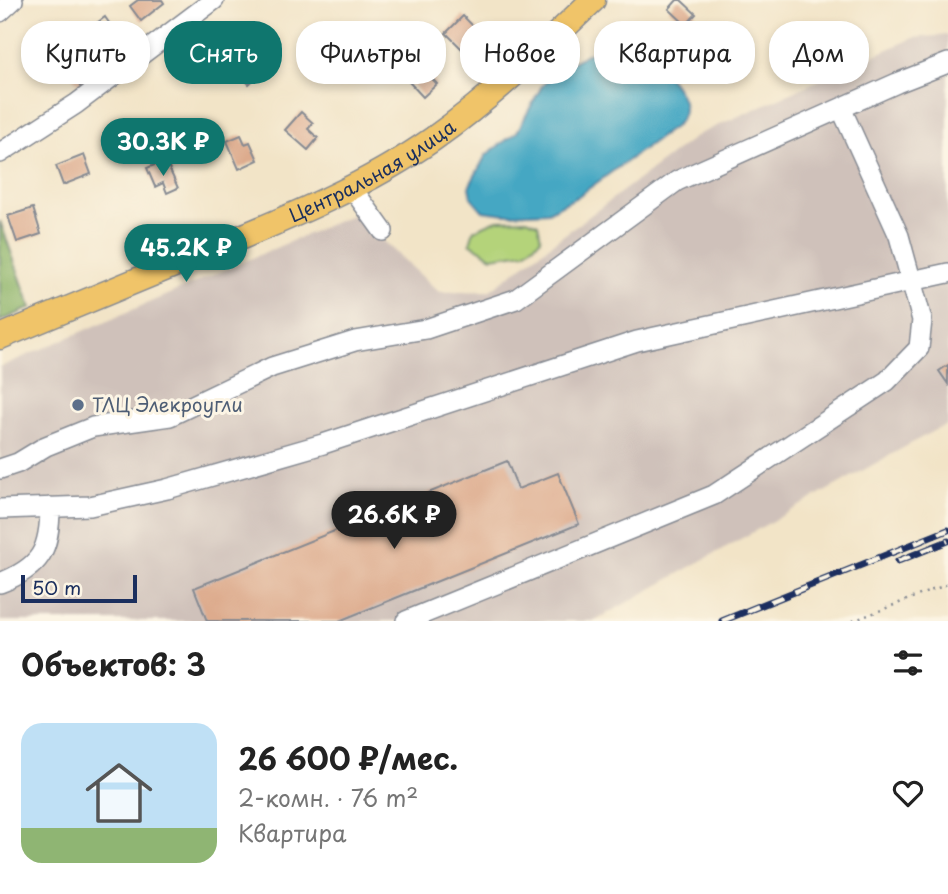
<!DOCTYPE html>
<html lang="ru">
<meta charset="utf-8">
<style>
:root{--surface:#fff;--page:#f6f6f6;--text:#222;--muted:#767676;--accent:#0f766e}
body{margin:0;font-family:"Playpen Sans",sans-serif;background:var(--page);color:var(--text);height:100vh;display:flex;flex-direction:column;font-size:26px;white-space:nowrap}
*{box-sizing:border-box;margin:0}
p{font-size:23px;color:var(--muted)}
.icon{flex:none;width:38px;height:38px;fill:none;stroke:currentColor;stroke-width:2;stroke-linecap:round;stroke-linejoin:round}
.map{position:relative;height:621px;overflow:hidden}
.panel{display:flex;flex-direction:column;background:var(--surface);flex:1}
.panel>*{flex:none}
.guide{position:absolute;left:21px;top:21px;width:906px;height:63px;display:flex;gap:14px}
.scale{position:absolute;left:21px;bottom:18px;width:116px;box-sizing:border-box;padding-left:7px;border:4px solid #1b2f5e;border-top:0;font-size:19px;line-height:24px;white-space:nowrap;color:#1b2f5e;-webkit-text-stroke:5px #fcf5e5;paint-order:stroke}
.price{position:absolute;translate:-50% -60px;padding:0 16px;border-radius:24px;background:var(--accent);color:#fff;font-size:23px;line-height:46px;filter:drop-shadow(0 2px 4px #0008)}
.price::after{content:'';position:absolute;left:50%;top:42px;width:21px;height:16px;margin-left:-10px;background:inherit;clip-path:polygon(0 0,100% 0,50% 100%)}
.price.on{background:#222;color:#fff}
ul{padding:0;list-style:none}
li{display:flex;align-items:center;gap:21px;height:175px;padding:0 21px}
li span{display:grid;place-items:center;flex:none;width:196px;height:140px;border-radius:21px;color:#555}
li>.icon{margin-inline-start:auto}
span .icon{width:84px;height:84px;fill:#fffc;stroke-width:1}
li b{font-size:30px}
h2{display:flex;justify-content:space-between;align-items:center;height:84px;padding:0 21px;font-size:30px}
.chip{padding:0 24px;border-radius:28px;background:var(--surface);box-shadow:0 4px 10px #0003;font-size:24px;line-height:63px}
.chip.on{background:var(--accent);color:#fff}
.map>svg:first-child{display:block}
.industrial{fill:#cfc1ba}
.green{fill:#b4d37a;stroke:#68816c;stroke-width:2}
.forest{fill:#8fb56a;stroke:#557264;stroke-width:2}
.water{fill:#44a7c3;stroke:#306b90;stroke-width:2}
.building{fill:#ddab8d}
.lines{fill:none;stroke-linecap:round;stroke-linejoin:round}
.minor-casing{stroke:#868a92;stroke-width:22}
.major-casing{stroke:#868a92;stroke-width:27}
.path{stroke:#868a92;stroke-width:2.5;stroke-dasharray:2 5;stroke-linecap:butt}
.minor{stroke:#fff;stroke-width:19}
.major{stroke:#f0c469;stroke-width:24}
.rail-casing{stroke:#1b2f5e;stroke-width:7}
.rail{stroke:#fcf5e5;stroke-width:4.5;stroke-dasharray:13;stroke-linecap:butt}
.service-dot{fill:#5c6f8a;stroke:#fcf5e5;stroke-width:2.5}
.labels{text-anchor:middle;stroke-width:6;stroke-linejoin:round;paint-order:stroke}
.street-label{font-size:19px;fill:#1b2f5e;stroke:#fcf5e5}
.service-label{font-size:19px;fill:#4e5e75;stroke:#fcf5e5;text-anchor:start}
</style>
<div class="map">
<svg width="948" height="621" viewBox="0 0 948 621">
<rect width="100%" height="100%" fill="#fcf5e5"/>
<filter id="ink" filterUnits="userSpaceOnUse"><feTurbulence type="fractalNoise" baseFrequency=".0143" numOctaves="2"/><feDisplacementMap in="SourceGraphic" scale="14" xChannelSelector="R" yChannelSelector="G"/><feConvolveMatrix kernelMatrix="1 2 1 2 8 2 1 2 1" color-interpolation-filters="sRGB"/></filter>
<filter id="wash" filterUnits="userSpaceOnUse"><feTurbulence type="fractalNoise" baseFrequency=".00686" numOctaves="4" result="noise"/><feDisplacementMap in="SourceGraphic" scale="28" xChannelSelector="R" yChannelSelector="G"/><feGaussianBlur stdDeviation="1.57" result="paint"/><feColorMatrix in="noise" values="0 0 0 0 0 0 0 0 0 0 0 0 0 0 0 0 0 1.4 0 .05"/><feComposite in="paint" operator="in"/></filter>
<g filter="url(#wash)">
<rect width="100%" height="100%" fill="#f2e4c7"/>
<path class="industrial" d="M948,35v390l-13,5 -341,191h-594v-254l354,-153 85,78 50,-1 210,-157 214,-96z"/>
<path class="green" d="M527,219l11,5 3,15 -16,13 -33,5 -22,-14 4,-13 23,-10z"/>
<path class="forest" d="M0,221l31,87 -31,13z"/>
<path class="water" d="M610,47c5,0 12,-1 17,0 20,3 58,41 57,62 0,8 -5,13 -10,18l-97,70 -29,15 -42,2 -23,-3 -12,-14 -2,-10 17,-32 31,-23 25,-46 20,-18 27,-15z"/>
<g id="blocks">
<path class="building" d="M138,0h24l2,3 -23,18 -11,-15z
M677,0h4l15,14 -10,11 -17,-16z
M463,16l23,23 -17,17 -23,-23z
M105,17l9,13 -19,13 -9,-12z
M413,58l24,26 -14,13 -24,-26z
M81,66l11,14 -10,9 -11,-15z
M253,67l7,7 -11,10 -7,-7z
M301,112l12,11 -5,6 10,9 -10,12 -23,-20z
M241,135l4,9 5,-2 8,18 -19,9 -12,-28z
M84,155l7,19 -28,11 -7,-19z
M157,164l3,6 8,-4 10,22 -11,5 -4,-10 -8,4 -8,-19z
M33,208l8,26 -24,8 -9,-26z
M948,365v19l-9,-13z
M507,461l11,28 40,-16 21,51 -240,97h-132l-13,-33z"/>
</g>
</g>
<g filter="url(#ink)">
<use href="#blocks" fill-opacity="0" stroke="#868a92" stroke-width="2"/>
<g class="lines">
<g class="minor-casing">
<path id="minor" d="M0,12l13,-12
M0,153l76,-49 138,-104
M352,188l31,43
M0,469l18,-6 28,-17 47,-19 77,-11 102,-49 83,-26 71,-12 90,-30 161,-118 220,-98 51,-20
M0,509l90,-3 77,-17 156,-45 314,-103 311,-68
M0,583c41,-16 50,-33 50,-76
M406,621l308,-126 173,-114 32,-33 3,-28 -23,-84 -58,-128"/>
</g>
<g class="major-casing">
<g id="major">
<path id="s1" d="M0,337c72,-30 144,-60 215,-89 75,-31 151,-62 218,-109 58,-41 109,-90 160,-139"/>
</g>
</g>
<path class="path" d="M853,621l95,-37"/>
<use href="#minor" class="minor"/>
<use href="#major" class="major"/>
<g class="rail-casing">
<path id="rail" d="M898,561l50,-20
M722,621l226,-91"/>
</g>
<use href="#rail" class="rail"/>
</g>
</g>
<circle class="service-dot" cx="78" cy="405" r="7"/>
<g class="labels">
<g class="street-label">
<text dy="7" stroke="none"><textPath href="#s1" startOffset="408">Центральная улица</textPath></text>
</g>
<g class="service-label">
<text x="92" y="412">ТЛЦ Элекроугли</text>
</g>
</g>
</svg>
<div class="scale">50 m</div>
<b class="price" style="left:163px;top:178px">30.3K ₽</b>
<b class="price" style="left:186px;top:284px">45.2K ₽</b>
<b class="price on" style="left:394px;top:551px">26.6K ₽</b>
<div class="guide">
<a class="chip">Купить</a>
<a class="chip on">Снять</a>
<a class="chip">Фильтры</a>
<a class="chip">Новое</a>
<a class="chip">Квартира</a>
<a class="chip">Дом</a>
</div>
</div>
<section class="panel">
<h2>Объектов: 3<svg class="icon" aria-label="filters" viewBox="0 0 24 24"><path d="M4 7h16M4 17h16"/><circle cx="9" cy="7" r="2"/><circle cx="15" cy="17" r="2"/></svg></h2>
<ul>
<li><span style="background:linear-gradient(#bfe0f5 75%,#8fb573 0)"><svg class="icon" aria-label="home" viewBox="0 0 24 24"><path d="M3 11l9-7 9 7M6 9v11h12V9"/></svg></span><div><b>26 600 ₽/мес.</b><p>2-комн. · 76 m²</p><p>Квартира</p></div><svg class="icon" aria-label="heart" viewBox="0 0 24 24"><path d="M12 20l-8-8c-3-5 5-10 8-4 3-6 11-1 8 4z"/></svg></li>
</ul>
</section>
